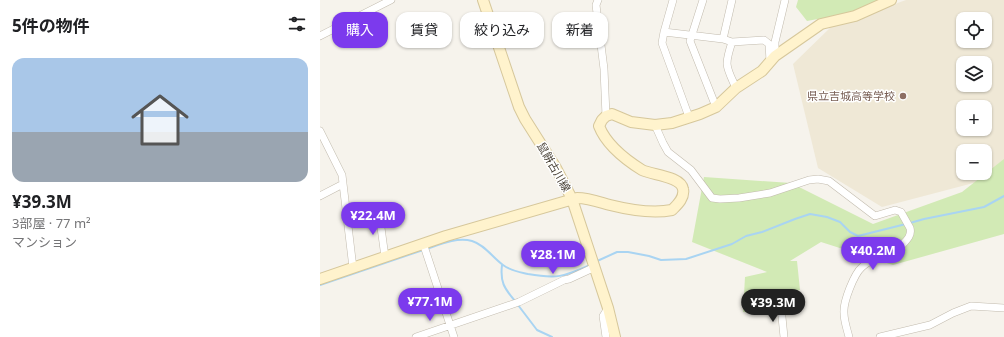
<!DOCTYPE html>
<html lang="ja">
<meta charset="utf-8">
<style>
:root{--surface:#fff;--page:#f2f2f2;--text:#202124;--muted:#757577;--accent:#7c3aed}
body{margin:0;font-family:"Noto Sans","Noto Sans JP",sans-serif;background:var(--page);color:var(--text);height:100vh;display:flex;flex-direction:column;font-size:15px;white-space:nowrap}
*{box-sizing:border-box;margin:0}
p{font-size:13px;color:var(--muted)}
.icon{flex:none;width:22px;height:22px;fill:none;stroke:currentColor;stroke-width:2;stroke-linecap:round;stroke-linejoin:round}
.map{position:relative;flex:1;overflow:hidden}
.panel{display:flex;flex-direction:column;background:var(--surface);width:320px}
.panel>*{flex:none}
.hud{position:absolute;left:12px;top:12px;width:380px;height:36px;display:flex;gap:8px}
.controls{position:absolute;left:636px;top:12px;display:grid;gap:8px}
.controls a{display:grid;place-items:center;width:36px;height:36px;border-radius:8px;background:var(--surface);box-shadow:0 1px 3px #0004;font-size:20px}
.price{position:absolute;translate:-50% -34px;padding:0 9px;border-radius:14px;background:var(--accent);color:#fff;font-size:13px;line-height:26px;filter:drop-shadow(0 1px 2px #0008)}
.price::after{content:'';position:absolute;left:50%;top:24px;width:12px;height:9px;margin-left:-6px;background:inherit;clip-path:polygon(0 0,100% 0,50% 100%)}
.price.active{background:#222;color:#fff}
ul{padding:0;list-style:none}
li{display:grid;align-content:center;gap:8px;height:212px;padding:0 12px}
li span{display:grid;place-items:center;height:124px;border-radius:12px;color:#555}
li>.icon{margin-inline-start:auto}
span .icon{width:72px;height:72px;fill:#fffc;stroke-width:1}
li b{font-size:17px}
h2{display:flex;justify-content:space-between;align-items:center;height:48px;padding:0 12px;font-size:17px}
.tag{padding:0 14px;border-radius:12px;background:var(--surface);box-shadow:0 1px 3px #0004;font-size:14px;line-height:36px}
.tag.active{background:var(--accent);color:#fff}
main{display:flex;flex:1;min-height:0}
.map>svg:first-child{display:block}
.education{fill:#efe8d6;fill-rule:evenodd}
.green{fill:#d2eab5}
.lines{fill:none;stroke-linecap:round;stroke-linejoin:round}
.stream{stroke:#a9d4f2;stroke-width:2}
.street-casing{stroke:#c2bbae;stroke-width:8}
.secondary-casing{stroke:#d6c79b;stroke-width:12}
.street{stroke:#fff;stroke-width:7}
.secondary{stroke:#fff3cd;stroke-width:10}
.education-dot{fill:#8d6e63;stroke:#fff;stroke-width:1.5}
.labels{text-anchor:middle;stroke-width:3;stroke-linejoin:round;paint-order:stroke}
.education-label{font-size:11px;fill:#785e54;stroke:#fff;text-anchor:end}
.street-label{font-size:11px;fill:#4b4439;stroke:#fff}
</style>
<main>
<section class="panel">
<h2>5件の物件<svg class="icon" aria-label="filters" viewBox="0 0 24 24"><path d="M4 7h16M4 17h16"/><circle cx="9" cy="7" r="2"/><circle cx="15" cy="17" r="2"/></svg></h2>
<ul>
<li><span style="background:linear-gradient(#a9c7e8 60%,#9aa5b1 0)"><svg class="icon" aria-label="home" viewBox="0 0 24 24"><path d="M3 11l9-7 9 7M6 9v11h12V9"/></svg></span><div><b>¥39.3M</b><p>3部屋 · 77 m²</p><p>マンション</p></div></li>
</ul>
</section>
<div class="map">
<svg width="684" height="337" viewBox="0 0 684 337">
<rect width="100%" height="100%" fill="#f6f3ec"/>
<path class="education" d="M586,0h98v167l-19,13 -103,27 -64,-39 -25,-104 38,-37zM643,19h22v22h-22zM643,63h22v22h-22zM643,107h22v22h-22zM643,151h22v22h-22z"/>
<path class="green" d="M478,0h90l-32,12 -49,9 -11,-14z
M684,159v75l-111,31 -72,-23 -31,19h7l3,29 -10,2 -5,12 1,11 -43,-3 2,-35 22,-5 -75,-30 12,-65 87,6 82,41 89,-32z"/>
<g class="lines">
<path class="stream" d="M590,223l14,-4 60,-12 20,-11
M107,249c14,-5 30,-12 45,-8 13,4 20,16 31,24 8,6 16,7 25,9 28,5 36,3 62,-9
M275,262l22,-10h11l21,4 12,4 25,-1 46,-15 14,-8 16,-4 33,-13 15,-5 17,3 13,5 10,10 8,4 48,-12
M182,265c-2,17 2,23 13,36
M0,285l103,-35
M198,305l19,25 15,7"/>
<g class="street-casing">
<path id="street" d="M278,0l-2,5 8,64 2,47
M353,0l-9,32 -2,11 27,74
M383,0l-13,41 26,66
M344,32l59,7 9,-39
M0,36l71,-36
M403,39l9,3 32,-2 5,4 1,17
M412,42c-8,24 -6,24 4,46
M455,56v-14l10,-42
M335,125l8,18 5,9 23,18 21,28 8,1 19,-1 31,-5 39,-13 9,-1 11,2 46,35 20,-6 6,2 9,16c2,7 -3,12 -7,16 -13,8 -30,13 -41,23 -8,7 -19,35 -18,46 0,8 3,16 5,24
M0,131l22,44 11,93
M0,196l23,-12
M59,213l6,44
M103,243l31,94
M461,307l3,30
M96,337l103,-35 45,-22 5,-1 26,-12
M286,337l-3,-21 5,-8
M560,337l50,-12 23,-12 18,-7 33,2"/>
</g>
<g class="secondary-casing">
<path id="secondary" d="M163,0l36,107 6,12 31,49 16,31 36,109 7,29
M0,279l126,-43 131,-38c12,0 22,4 33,7 20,5 42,9 62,5 5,-5 13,-12 11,-21 -2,-13 -31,-14 -41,-19 -16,-10 -36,-26 -43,-44l3,-6 4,-4 6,-2 19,8 24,3 17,-2 28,-9 16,-7 20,-19 26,-17 13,-15 46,-32 34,-8 36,-16"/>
</g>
<use href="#street" class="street"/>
<use href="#secondary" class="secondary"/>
</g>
<circle class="education-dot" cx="583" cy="96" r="4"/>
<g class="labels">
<g class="education-label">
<text x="575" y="100">県立吉城高等学校</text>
</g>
<g class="street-label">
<text transform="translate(234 167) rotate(60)" y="4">鼠餅古川線</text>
</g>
</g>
</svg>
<div class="controls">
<a><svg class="icon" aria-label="locate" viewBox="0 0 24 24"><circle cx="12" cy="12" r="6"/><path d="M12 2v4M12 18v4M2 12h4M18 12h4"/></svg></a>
<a><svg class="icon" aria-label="layers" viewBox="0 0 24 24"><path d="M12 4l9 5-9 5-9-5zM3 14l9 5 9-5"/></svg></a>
<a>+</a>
<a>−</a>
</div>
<b class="price" style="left:53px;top:236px">¥22.4M</b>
<b class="price" style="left:553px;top:271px">¥40.2M</b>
<b class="price" style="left:233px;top:275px">¥28.1M</b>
<b class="price" style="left:110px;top:322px">¥77.1M</b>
<b class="price active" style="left:453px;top:323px">¥39.3M</b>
<div class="hud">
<a class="tag active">購入</a>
<a class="tag">賃貸</a>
<a class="tag">絞り込み</a>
<a class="tag">新着</a>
</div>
</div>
</main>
